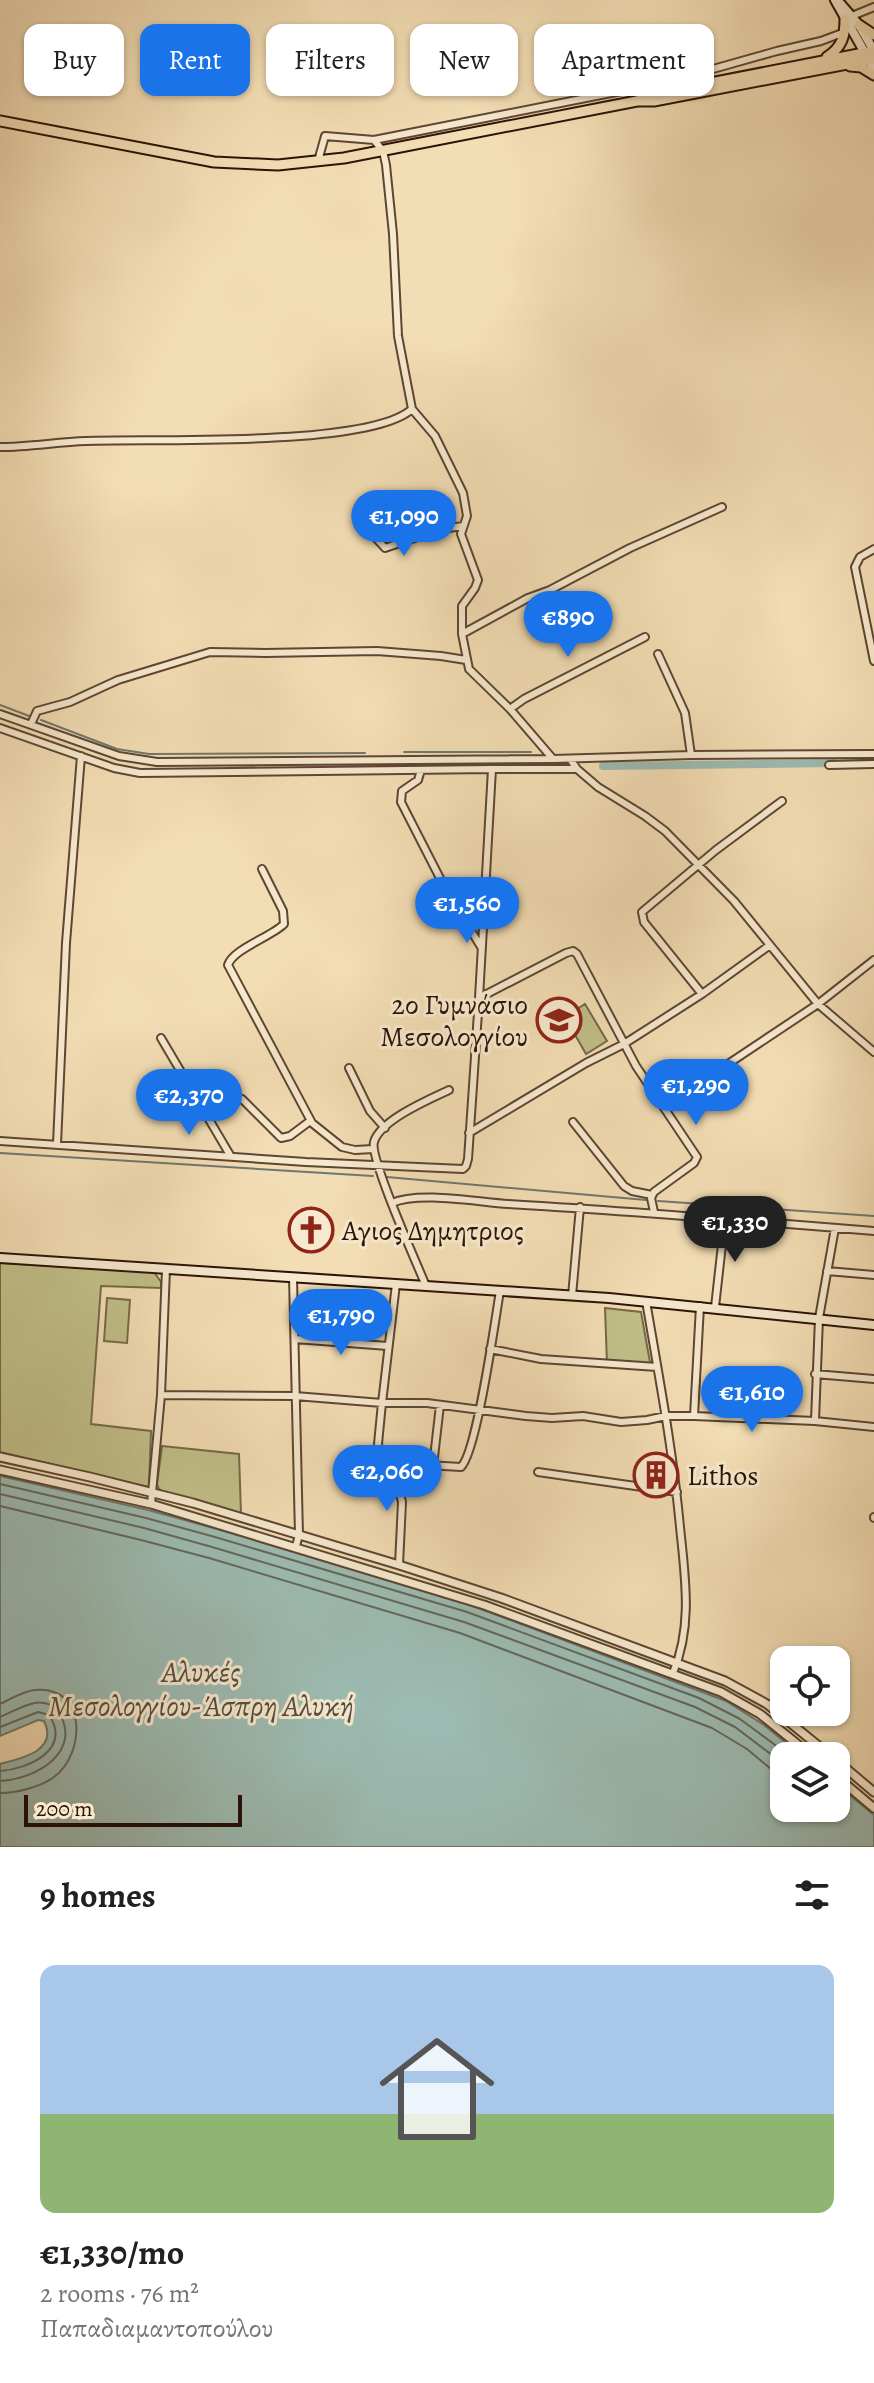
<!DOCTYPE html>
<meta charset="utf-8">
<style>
:root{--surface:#fff;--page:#f2f2f2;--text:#202124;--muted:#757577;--accent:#1a73e8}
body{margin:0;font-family:Alegreya,serif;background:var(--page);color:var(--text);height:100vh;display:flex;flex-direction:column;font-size:30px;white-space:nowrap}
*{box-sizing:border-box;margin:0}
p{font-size:26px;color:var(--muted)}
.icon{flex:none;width:44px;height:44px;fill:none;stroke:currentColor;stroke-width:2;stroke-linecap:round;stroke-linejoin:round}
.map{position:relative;height:1847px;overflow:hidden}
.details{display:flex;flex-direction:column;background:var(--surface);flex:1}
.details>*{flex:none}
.guide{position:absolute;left:24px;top:24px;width:826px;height:72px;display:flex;gap:16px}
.fabs{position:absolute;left:770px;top:1646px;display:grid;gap:16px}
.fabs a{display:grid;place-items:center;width:80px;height:80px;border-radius:16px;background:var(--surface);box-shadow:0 2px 6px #0004;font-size:40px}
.scale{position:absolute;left:24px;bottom:20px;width:218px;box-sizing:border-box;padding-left:8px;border:4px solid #2b1307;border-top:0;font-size:22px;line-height:28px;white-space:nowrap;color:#2b1307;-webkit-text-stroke:6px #f7e9ce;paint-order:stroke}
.price{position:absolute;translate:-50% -68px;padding:0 18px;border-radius:28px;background:var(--accent);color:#fff;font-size:26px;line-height:52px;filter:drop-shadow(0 2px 4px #0008)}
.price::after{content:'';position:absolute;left:50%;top:48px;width:24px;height:18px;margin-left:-12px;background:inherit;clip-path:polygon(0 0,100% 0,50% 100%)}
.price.active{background:#222;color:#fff}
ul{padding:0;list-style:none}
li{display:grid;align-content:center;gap:16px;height:424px;padding:0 40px}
li span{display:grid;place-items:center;height:248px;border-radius:16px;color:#555}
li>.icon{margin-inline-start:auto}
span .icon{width:144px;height:144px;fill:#fffc;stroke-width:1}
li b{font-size:34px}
h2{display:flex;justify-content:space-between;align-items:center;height:96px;padding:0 40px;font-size:34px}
.chip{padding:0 28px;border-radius:16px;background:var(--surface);box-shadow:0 2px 6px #0004;font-size:28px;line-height:72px}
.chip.active{background:var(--accent);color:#fff}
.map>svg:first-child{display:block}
.green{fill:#c1bf89;stroke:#766948;stroke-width:2}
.water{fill:#9cbbb2;stroke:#6f786e;stroke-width:2}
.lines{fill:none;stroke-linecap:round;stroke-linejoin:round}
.shore{stroke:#64675c;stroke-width:2}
.stream{stroke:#6f786e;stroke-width:2}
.canal{stroke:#9cbbb2;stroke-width:8}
.minor-casing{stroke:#5d4632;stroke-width:10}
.tertiary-casing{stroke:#5d4632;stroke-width:11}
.secondary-casing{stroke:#2b1307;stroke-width:12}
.primary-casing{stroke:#2b1307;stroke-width:13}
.minor{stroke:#f7e9ce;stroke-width:6}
.tertiary{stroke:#f7e9ce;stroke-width:7}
.secondary{stroke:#f7e9ce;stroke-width:8}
.primary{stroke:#f3ddb4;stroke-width:9}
.labels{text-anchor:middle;stroke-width:6;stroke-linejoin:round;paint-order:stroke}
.poi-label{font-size:28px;fill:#2b1307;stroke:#f7e9ce;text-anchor:start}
.water-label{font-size:30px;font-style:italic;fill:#534e43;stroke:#f7e9ce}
</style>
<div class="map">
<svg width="874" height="1847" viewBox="0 0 874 1847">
<rect width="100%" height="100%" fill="#f3ddb4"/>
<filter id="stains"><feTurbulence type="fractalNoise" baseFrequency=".0025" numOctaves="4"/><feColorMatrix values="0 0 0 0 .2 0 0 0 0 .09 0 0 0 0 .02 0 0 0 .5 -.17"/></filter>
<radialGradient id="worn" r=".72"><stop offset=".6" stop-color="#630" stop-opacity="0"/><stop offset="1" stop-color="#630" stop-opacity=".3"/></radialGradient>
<path class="green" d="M585,1004l22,37 -21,13 -21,-37z
M0,1263l154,9 7,10v6l-60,-2 -10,138 60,7 -2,56 -149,-35z
M107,1298l23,2 -3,43 -23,-2z
M605,1308l36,4 10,56 -44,-4z
M162,1446l77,8 2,60 -74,-20 -8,-5 -2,-5z"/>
<path class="water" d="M0,1476l148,34 69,19 253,76 256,96 38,24 38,31h-18v52h52v-24l38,31v32h-874v-83c20,-5 59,-13 44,-43l-6,-1 -38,16z"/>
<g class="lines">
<path class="shore" d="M0,1484l146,34 69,19 252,75 232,86 41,21 50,37
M0,1494l144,34 68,19 252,75 231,85 40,20 49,37
M0,1506l141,34 68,18 251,75 252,95 35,21 37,31
M0,1704c11,-5 23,-13 35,-14 52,-5 51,63 19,87 -13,10 -38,16 -54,16
M0,1717c20,-8 38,-23 57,-8 28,42 -20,70 -57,72
M0,1727l38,-15 11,3c23,35 -21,54 -49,56"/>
<path class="stream" d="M0,705l29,11
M41,720l76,29 32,5 216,-1
M404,752h127
M0,1153l373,23
M387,1177l259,23
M658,1201l216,15"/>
<path class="canal" d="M603,766l231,-3"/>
<g class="minor-casing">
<path id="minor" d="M852,16l22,-9
M374,140l9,11 3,14 7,69 5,102 14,73 23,27 28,57 4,23 -6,18 17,46 -3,8 -13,18v28l7,35 41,40 43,50 138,-4 183,-1
M318,161l7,-25 49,4 293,-58 110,-31 44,-10 24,-9
M0,447c29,0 57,-5 86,-6 65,-3 283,7 326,-32
M364,525l21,23 56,-19 22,-3
M874,549l-14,8 -5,10 19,94
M462,634l66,-36 22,-8 80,-42 92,-41
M658,654l27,59 6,42
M510,709l14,-10 121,-62
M0,714l119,42 38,6 395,-3
M31,724l6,-13 33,-9 48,-22 92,-28 55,1 112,-2 64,5 25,4
M0,728l114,40 26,5 352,-4
M570,759l7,10 21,18 47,29 20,15 69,70 84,103 56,48
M829,765l45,-1
M421,770l-3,10 -16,11 -1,11 44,86 36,59
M262,869l21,42 1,13c-13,13 -51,25 -56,41l84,158 30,24 13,3 18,-1
M702,994l-58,-72 -2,-10 74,-62 66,-49
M479,998l87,-45 7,-2 4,3 59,112 61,91 -3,6 -40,29 -3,6 3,14
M161,1038l69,117
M349,1068l21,43 15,17
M242,1099l39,39 9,-2 20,-15
M665,1106l153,-102 56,-44
M573,1122l51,64 8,5 20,4
M469,1133l117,-70 38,-19 78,-50 68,-49
M0,1141l306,21 157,7 3,-3 2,-7 11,-161 13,-229h85
M57,1144l9,-201 15,-187
M392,1203c27,-12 85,-1 116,1 122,7 244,17 366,27
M827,1271l47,4
M293,1277l6,258 -3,11
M396,1284l-14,119 -4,41 2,9 11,10 70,4c16,-15 34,-147 39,-176
M426,1286c-9,-22 -57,-129 -52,-144 6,-22 56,-43 75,-52
M572,1296l8,-89
M646,1301c13,76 27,150 34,226 5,50 13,99 -7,146
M715,1307l10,-89
M295,1339l93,7
M490,1349l51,10 116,8
M815,1374l59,5
M161,1395l134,1 87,7h45l99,13 26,2 31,-2 38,6 26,-2 19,-4h28l121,5 59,6
M694,1416l6,-110
M815,1421l4,-103 16,-90
M396,1463l1,20 5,19 -3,63
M433,1466l7,-61
M538,1472l139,20
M151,1504l10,-109 5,-126
M874,1517v1"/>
</g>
<g class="tertiary-casing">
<path id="tertiary" d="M0,1457l90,20 103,26 206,62 102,33 224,83 42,23 64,52
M0,1470l151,34 333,101 237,87 39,22 52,42
M836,1760l38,32
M836,1776l38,32"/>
</g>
<g class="secondary-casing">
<path id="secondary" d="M835,0l39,69
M840,3l19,22 15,26
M0,1258l609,40 265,27"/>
</g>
<g class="primary-casing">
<path id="primary" d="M859,25l15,10
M827,57c15,-10 18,-20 18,-38
M850,66l11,1 13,8
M640,99l19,-6 215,-42
M0,121l214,41 64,3 66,-7 293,-57h17l220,-42"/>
</g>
<use href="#minor" class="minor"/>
<use href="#tertiary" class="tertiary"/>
<use href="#secondary" class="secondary"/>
<use href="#primary" class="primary"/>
</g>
<defs>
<g id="school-ring" transform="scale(2.3)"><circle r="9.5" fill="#f7e9ce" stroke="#8f2418" stroke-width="1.5"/><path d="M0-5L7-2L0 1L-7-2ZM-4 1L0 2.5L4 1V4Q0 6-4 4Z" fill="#8f2418"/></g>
<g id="church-ring" transform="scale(2.3)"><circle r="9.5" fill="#f7e9ce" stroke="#8f2418" stroke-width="1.5"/><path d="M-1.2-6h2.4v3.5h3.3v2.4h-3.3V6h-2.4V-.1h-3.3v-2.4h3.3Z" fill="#8f2418"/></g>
<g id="building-ring" transform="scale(2.3)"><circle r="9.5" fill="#f7e9ce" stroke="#8f2418" stroke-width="1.5"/><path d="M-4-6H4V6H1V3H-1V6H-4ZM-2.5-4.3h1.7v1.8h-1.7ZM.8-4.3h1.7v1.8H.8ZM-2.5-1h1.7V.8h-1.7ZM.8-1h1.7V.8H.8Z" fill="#8f2418"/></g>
</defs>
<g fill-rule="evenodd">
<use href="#school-ring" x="559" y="1020"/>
<use href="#church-ring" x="311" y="1230"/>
<use href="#building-ring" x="656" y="1475"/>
</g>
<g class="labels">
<g class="poi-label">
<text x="528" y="1014" text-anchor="end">2ο Γυμνάσιο<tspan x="528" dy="32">Μεσολογγίου</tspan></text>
<text x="342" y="1240">Αγιος Δημητριος</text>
<text x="687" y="1485">Lithos</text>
</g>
<g class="water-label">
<text x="201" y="1682">Αλυκές<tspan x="201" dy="34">Μεσολογγίου-Άσπρη Αλυκή</tspan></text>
</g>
</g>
<rect width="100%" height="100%" filter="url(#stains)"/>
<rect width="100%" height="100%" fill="url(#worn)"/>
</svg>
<div class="fabs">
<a><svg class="icon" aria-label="locate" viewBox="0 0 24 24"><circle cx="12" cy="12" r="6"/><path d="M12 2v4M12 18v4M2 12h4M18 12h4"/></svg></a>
<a><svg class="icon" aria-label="layers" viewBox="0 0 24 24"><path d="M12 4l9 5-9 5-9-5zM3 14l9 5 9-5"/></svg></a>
</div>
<div class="scale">200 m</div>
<b class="price" style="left:404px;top:558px">€1,090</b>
<b class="price" style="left:568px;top:659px">€890</b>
<b class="price" style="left:467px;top:945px">€1,560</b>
<b class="price" style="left:696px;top:1127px">€1,290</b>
<b class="price" style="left:189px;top:1137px">€2,370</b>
<b class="price active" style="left:735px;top:1264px">€1,330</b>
<b class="price" style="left:341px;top:1357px">€1,790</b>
<b class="price" style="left:752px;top:1434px">€1,610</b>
<b class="price" style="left:387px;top:1513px">€2,060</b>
<div class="guide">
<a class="chip">Buy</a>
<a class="chip active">Rent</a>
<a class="chip">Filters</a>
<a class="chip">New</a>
<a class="chip">Apartment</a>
</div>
</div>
<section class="details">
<h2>9 homes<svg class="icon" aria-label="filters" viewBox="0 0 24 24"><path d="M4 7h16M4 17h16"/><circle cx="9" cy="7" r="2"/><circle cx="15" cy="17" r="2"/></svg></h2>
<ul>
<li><span style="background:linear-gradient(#a9c7e8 60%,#8fb573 0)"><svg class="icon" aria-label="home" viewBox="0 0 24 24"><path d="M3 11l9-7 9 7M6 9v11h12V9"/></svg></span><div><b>€1,330/mo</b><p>2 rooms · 76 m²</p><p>Παπαδιαμαντοπούλου</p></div></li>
</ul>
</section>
